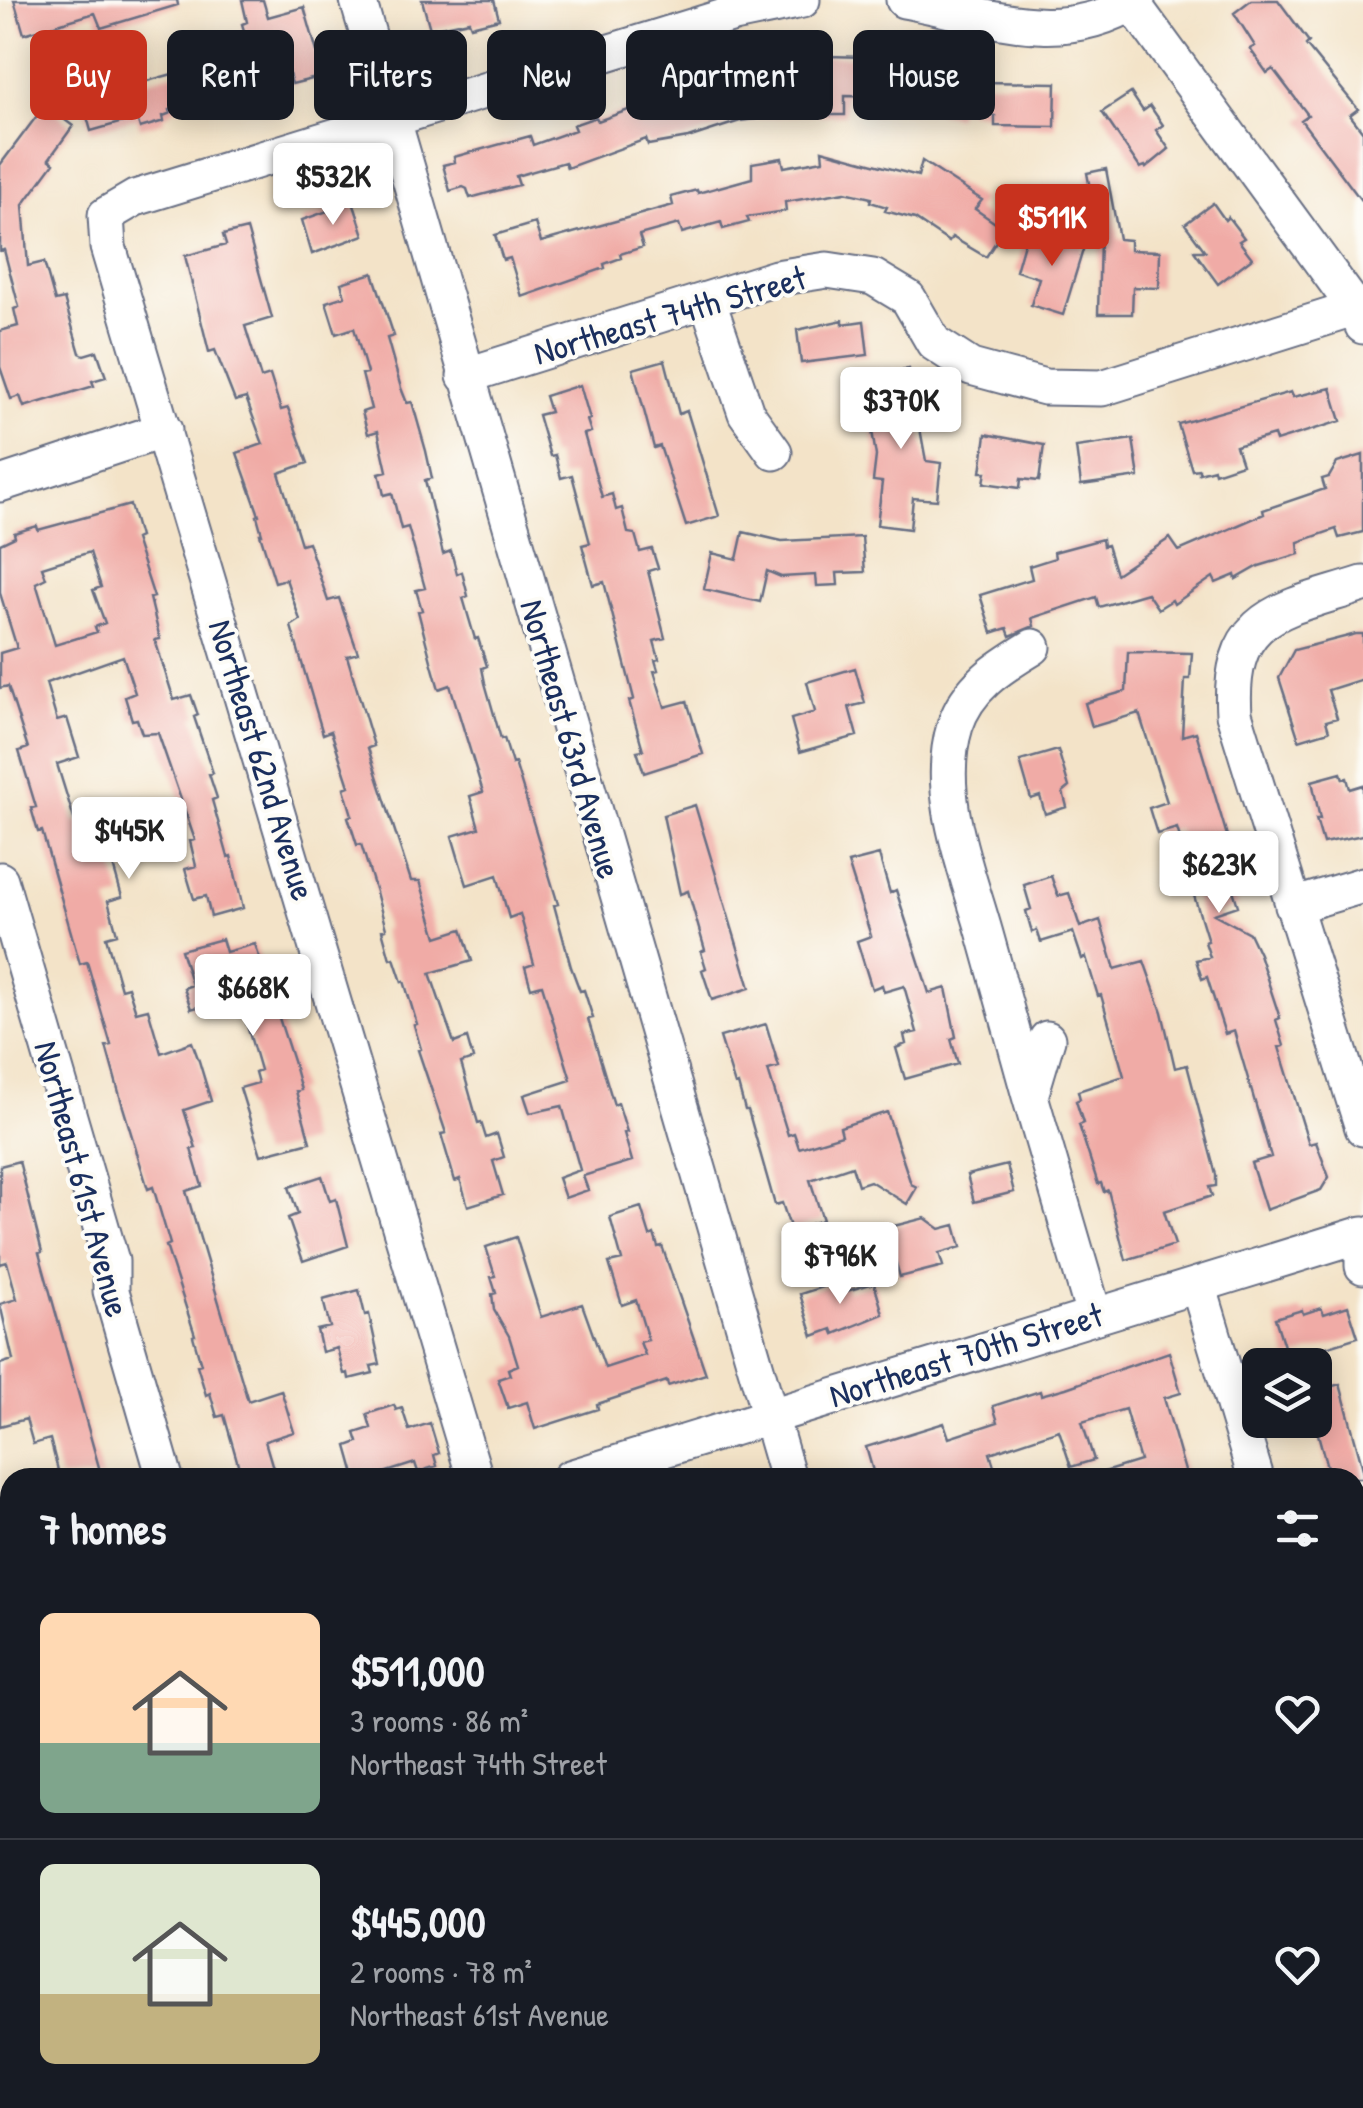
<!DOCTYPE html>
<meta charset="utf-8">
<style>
:root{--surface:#171b24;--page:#20242c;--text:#f1f3f6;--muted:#9ea1a6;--line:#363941;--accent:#c8321e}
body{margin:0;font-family:"Patrick Hand",sans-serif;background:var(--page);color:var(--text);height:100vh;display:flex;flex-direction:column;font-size:38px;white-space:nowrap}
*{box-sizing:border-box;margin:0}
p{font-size:32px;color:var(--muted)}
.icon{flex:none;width:55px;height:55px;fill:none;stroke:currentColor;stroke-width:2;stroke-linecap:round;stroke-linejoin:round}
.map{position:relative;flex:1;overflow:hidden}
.sheet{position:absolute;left:0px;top:1468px;width:1365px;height:642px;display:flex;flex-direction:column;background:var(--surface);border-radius:30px 30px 0 0;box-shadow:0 5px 25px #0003}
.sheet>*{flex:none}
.hud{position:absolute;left:30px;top:30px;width:1305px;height:90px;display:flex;gap:20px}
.buttons{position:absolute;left:1242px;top:1348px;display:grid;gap:20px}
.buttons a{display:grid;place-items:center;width:90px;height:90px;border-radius:15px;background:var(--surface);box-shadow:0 5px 25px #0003;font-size:50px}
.price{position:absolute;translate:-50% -85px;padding:0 22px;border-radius:10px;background:#fff;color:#222;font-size:32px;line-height:65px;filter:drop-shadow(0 2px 5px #0008)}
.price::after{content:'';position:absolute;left:50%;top:60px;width:30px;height:22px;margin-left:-15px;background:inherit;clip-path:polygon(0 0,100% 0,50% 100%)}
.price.current{background:var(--accent);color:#fff}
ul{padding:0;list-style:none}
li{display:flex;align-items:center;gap:30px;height:250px;padding:0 40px}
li+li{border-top:2px solid var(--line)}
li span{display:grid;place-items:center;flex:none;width:280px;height:200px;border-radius:15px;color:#555}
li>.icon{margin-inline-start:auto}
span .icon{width:120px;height:120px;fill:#fffc;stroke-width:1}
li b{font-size:42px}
h2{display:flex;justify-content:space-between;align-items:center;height:120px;padding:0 40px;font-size:42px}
.tag{padding:0 35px;border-radius:15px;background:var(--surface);box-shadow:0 5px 25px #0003;font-size:35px;line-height:90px}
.tag.current{background:var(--accent);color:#fff}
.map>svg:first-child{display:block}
.green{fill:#95c97a;stroke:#587c6c;stroke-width:2.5}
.building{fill:#f0aba6;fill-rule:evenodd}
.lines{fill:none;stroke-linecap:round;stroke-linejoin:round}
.minor-casing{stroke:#676e83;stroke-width:39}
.minor{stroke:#fff;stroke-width:35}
.labels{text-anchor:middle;stroke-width:8;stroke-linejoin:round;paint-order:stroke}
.street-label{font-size:35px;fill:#1b2f5e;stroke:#fdfcf7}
</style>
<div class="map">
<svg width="1363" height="2108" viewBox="0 0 1363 2108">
<rect width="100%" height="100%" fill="#fdfcf7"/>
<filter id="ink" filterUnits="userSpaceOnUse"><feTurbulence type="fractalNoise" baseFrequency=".01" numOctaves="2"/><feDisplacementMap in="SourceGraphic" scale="20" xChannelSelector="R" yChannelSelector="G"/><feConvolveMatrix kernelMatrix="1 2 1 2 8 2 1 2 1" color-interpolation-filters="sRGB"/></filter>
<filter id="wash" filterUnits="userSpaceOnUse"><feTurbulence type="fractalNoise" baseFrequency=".0048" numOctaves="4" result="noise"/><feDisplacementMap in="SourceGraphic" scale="40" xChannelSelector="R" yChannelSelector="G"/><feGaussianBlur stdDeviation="2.25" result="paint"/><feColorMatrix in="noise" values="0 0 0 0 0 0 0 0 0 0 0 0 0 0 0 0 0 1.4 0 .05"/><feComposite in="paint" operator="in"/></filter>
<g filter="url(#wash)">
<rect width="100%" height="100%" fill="#f3e3c8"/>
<path class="green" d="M10,1822v278h156l-25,8h-141v-283z"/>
<g id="blocks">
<path class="building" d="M14,0h163l1,5 -77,23 -6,-15 -71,21z
M242,0h21l5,17 36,-10 20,69 -32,8 -14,-48 -30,8 -6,-20 5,-2z
M422,0h72l5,19 -28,7 -2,-5 -39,8z
M1251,0h27l31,42 -3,3 52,64 -8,6 13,17v71l-62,-83 7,-5 -35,-46 -6,4 -17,-24 5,-3 -21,-33z
M239,50l13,42 -23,8 -3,-9 -56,19 1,3 -8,3 1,5 -24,7 -3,-10 -46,13 -9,-32 94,-26z
M827,56l39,1v4l46,1 72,15 -1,5 73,1 -1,44 -60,-1v-10l-36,-8 -2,8 -44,-9 2,-10 -70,-1v19h-27v-3l-47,5 -31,4 -52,17 -40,7 -2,-6 -79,29 -2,-6 -49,14 3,9 -49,13 -3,-9 -4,-2 -13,4 -7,-26 12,-3 -1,-5 76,-21 3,9 42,-15 -2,-5 23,-8 2,4 39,-14 -1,-3 25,-7 2,9 70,-20v-6l41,-6 -1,-10z
M1131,93l12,18 7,-5 13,19 -7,5 13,19 -23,19 -1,-2 -5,2 -38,-56z
M45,105l28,21 -24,33 5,4 -31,42 5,61 16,-4 11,39 9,-2 16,54 4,2 13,-4 9,26 -14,4 2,5 -70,21 -4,-11 -9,3 -11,-32v-36l18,-5 -4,-17 5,-2 -15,-57 -4,1v-86z
M822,150l96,26 4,-15 60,39 -7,9 29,20 -18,28 -34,-20 -3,5 -34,-23 -30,-8 2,-4 -17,-5 1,-4 -26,-6 -60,10 1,9 -39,6 2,5 -26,7 -2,-7 -39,11 -3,-9 -40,11 4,12 -23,7 1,4 -17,6 1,4 -83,29 -12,-39 -7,2 -8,-25 40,-12 6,19 132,-37 -2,-8 26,-7 1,3 54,-15v-15l30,-5 2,9 39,-7z
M1106,169l13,70 11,1v10l30,1 -1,37 -26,-1 -1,27h-34l3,-114 -9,-1 -5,-26z
M353,202l11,33 -52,19 -10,-34z
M1213,203l12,17 3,-3 16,21 -5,3 13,17 -34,26 -24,-33h11l-20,-27z
M247,229l25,89 -27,8 16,52 9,-3 11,35 7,-2 20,55 -29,10 22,71 7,-2 20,59 11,-3 19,55 -11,3 27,90 -6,2 43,133h9l17,56 25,-8 10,32 -42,12 24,70 13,-5 6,21 -12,4 17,60 3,-1 5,16 11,-4 7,23 -11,4 10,34 -35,11 -8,-27 -5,2 -14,-47 5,-1 -28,-83 3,-1 -7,-24 3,-1 -13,-43 -2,1 -8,-24 -4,1 -8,-29 4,-1 -10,-37 -15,-48 -4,1 -9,-28 4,-2 -8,-27 5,-2 -18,-55 -8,3 -32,-108 9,-6 -14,-41 -11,3 -15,-48h2l-5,-18 2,-1 -22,-62 26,-9 -17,-46 -11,3 -20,-51 -6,2 -24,-96 41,-11 -3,-10z
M1055,230l31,10 -23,75 -32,-10 8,-27 -23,-7 10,-35 25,8z
M373,273l21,63 -7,2 14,50 6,15 5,-1 14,49 6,27 -7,2 18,74 8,-3 6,23 5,-2 6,24 -5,2 12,41 3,-1 9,28 -5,2 3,15 16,56 3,-1 8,26 3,-1 43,141 -4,1 17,62 9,24 4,-1 9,28 -5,1 26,86 4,-2 9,29 -3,1 8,28 -49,15 5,14 -23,8 -7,-20 22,-8 -18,-64 -32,7 -6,-18 47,-15 -29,-95 -11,3 -6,-21 9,-3 -14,-50 -11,4 -12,-43 -30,10 -7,-22 -8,-27 27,-8 -9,-32 13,-4 -33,-107 -11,4 -8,-28 -13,-50 4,-1 -6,-20 9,-2 -17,-61 -7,2 -9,-36 -8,2 -5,-22 8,-2 -9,-40 -10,3 -6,-22 9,-3 -9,-35 5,-1 -13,-45 -18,6 -10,-32 19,-6 -4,-13z
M843,320v4l21,-3 4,34 -67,8 -4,-33z
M665,360l14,54 8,-3 32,105 -33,10 -26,-80 -6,2 -21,-79z
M909,369l17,92 15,2 -4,37 -24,-2 -3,31 -33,-4 5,-43 -9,-1 3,-25 -6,-38 13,-2 -8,-41z
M580,385l10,34 -3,1 4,12 -7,2 18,63 10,-3 4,16 6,-2 6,25 7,1 5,18 12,-3 6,19 -10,3 17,67 -11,3 5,18 -4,1 3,10 -4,1 11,36 22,-6 16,53 -59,19 -7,-22 6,-1 -14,-49 5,-2 -30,-117 -11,3 -11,-40 8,-2 -18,-68 -11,3 -6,-23 -5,1 -12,-41 12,-3 -5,-16z
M1331,388l10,33 -65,20 -2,-6 -38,11 6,18 -27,9 -1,-4 -15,4v-4l-7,1 -14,-46 113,-32 2,5z
M986,434l58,11 -5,36 -18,-2 -1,9 -36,-5 2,-11h-5z
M1133,439l6,38 -58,8 -5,-38z
M1363,455v77l-24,6 -3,-9 -38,13 1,12 -40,12 -23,13 -1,-4 -19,8 -3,-6 -39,27 -2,-4 -14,9 -11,-16 -48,14 -3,-10 -64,21 2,8 -24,10 -3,-8 -15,5 -12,-38 52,-16 -3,-13 26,-8 -1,-6 48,-13 1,7 4,-1 9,29 54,-36 9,13 85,-37 -1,-4 62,-21 -3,-10 7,-2 8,-14z
M130,505l9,32 -4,2 19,58 -4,1 10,41 -5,1 19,60 17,-5 7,20 -4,2 19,56 -4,1 8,24 -5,2 16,57 3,-1 12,52 -32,9 -5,-21 -12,3 -9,-30 11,-3 -6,-25 5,-1 -37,-107 -16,1 -5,-15 -5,1 -7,-23 10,-4 -12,-37 -77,27 11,38 10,-3 12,39 -22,7 18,58 10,-3 9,30 13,-5 15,53 -14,4 9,33 -11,3 15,52 7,-2 8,25 12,-3 13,44 31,-11 7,19 12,40 -27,9 12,38 -5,1 11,37 -16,5 62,210 33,-11 13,42 -29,9 11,37h-34l-18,-63 -7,2 -7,-24 -4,2 -9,-30 4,-1 -8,-28 2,-1 -29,-89 4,-2 -17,-57 -5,2 -25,-82 -17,-61 5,-1 -24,-83 -7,2 -38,-133 -4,1 -7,-24 5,-1 -17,-56 9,-3 -20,-62 -8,2v-35l17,-5 -17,-55v-49l15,-7 -1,-4 23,-7 1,4zM90,552l11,35 -8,3 12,33 -10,4 2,5 -42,13 -19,-62 10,-5 -4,-11z
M743,532l39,9 80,-4 3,35 -28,1 1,12 -21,1 -1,-11 -35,2 -14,-6 -7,31 -56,-13 8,-36 25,6z
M1356,634h7v45l-35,11 9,28 -11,3 3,10 -30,9 -20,-62 15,-28z
M1128,652l64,1 -2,26h-5l-3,57 14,-4 46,154 -9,4 5,16 -24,8 35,19 10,21 21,64 -4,2 8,26 -5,1 30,97 7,-2 13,35 -8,13 -55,20 -15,-47 20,-6 -37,-126 -9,3 -18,-57 -5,2 -6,-19 14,-3 -5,-15 3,-1 -21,-68 3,-1 -13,-44 -20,6 -8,-26 18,-6 -28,-89 -47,14 -7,-24 41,-12z
M855,668l10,35 -16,4 8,29 -57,16 -9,-33 24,-7 -8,-30z
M1058,750l11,37 -6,5 4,15 -22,7 -5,-18 -9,3 -11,-38z
M1341,773l2,6 4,-1 3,11 13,-4v50l-40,8 -7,-24h4l-8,-38z
M695,805l55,183 -38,12 -10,-30 4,-2 -5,-16 4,-2 -17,-59 -8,3 -17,-79z
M879,855l11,38 6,-3 33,103 17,-5 10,49 -5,2 7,25 -53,15 -9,-31 10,-4 -2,-9 13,-3 -13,-46 -20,6 -2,-7 -10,4 -15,-48 14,-5 -23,-73z
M1051,876l7,20 11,-3 11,34 20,-7 15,49 29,-8 18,51 13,56 12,-3 29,110v11l-7,1 3,9 -48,15 11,34 -49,15 -18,-70 -4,2 -3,-9 -3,1 -19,-59 4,-2 -7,-22 4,-2 -2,-8 46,-15 -23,-81 -3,1 -12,-39 -4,2 -9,-27 -32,10 -4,-12 -5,2 -6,-21 5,-2 -7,-24z
M222,939l4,13 29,-8 38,117 8,29 -5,1 14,51 -49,13 -21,-67 18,-5 -3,-11 5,-2 -22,-75 -47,14 -7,-21 8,-3 -11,-35z
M766,1024l13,43 -11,3 20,65 6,-2 5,15 43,-13 -2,-8 47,-15 24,72 6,3 -10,17 -37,-23 -12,4 -6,-19 -42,14 13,40 -32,10 -9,-27 -7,2 -27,-95h-3l-7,-26 -3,1 -15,-48z
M19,1161l23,91 -3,1 63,225h-42l-10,-39 -17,5 -7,-25 -26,7v-62l13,-4 -13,-56 17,-5 -10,-37 -7,2v-98z
M1007,1165l7,27 -40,10 -7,-27z
M322,1176l8,25 6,-2 12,47 -45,15 -15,-43 10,-4 -9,-27z
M641,1207l9,29 4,-2 4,13 4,-1 44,128 -38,12 -1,-5 -70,23 1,5 -63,20 -8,-27 -19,6 -10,-29 12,-4 -2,-6 10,-4 -9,-29 -15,-26 -2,-16 4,-1 -5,-16 4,-1 -9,-29 30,-10 25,80 41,-13 23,64 40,-13 -5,-13 8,-2 -12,-40 -14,5 -13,-42 13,-3 -12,-43z
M925,1218l15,11 15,-4 6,22 -22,6 4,13 -43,11 -14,-49z
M844,1280l3,11 27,-8 9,31 -49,20 -2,-5 -19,7 -13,-42z
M359,1290l6,25 4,-1 11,50 -9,2 2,7 -24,6 -1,-6 -4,1 -7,-26 -15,4 -5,-22 13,-3 -7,-27z
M1348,1306l10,31 -70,22 -13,-41 27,-8 1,4 18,-6 3,6z
M1169,1352l12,41 -17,5 23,80h-86v-5l39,-12 -15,-52 -43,13 12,38 -23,7 -12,-37 -69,23 4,13 -35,12h-84l-9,-31 78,-24 5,15 49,-16 -5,-16 47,-15 1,4 25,-7z
M1340,1384l23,85v9h-33l-15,-55v-32z
M394,1405l2,5 6,-2 7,22 21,-7 9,30 -5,2 3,11 -19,6 -3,-9 -47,15h-12l-9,-32 11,-4 -3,-9 16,-5 -4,-14z"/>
</g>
</g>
<g filter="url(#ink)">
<use href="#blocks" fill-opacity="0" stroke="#676e83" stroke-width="2.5"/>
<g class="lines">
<g class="minor-casing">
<path id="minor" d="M358,0l430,1478
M904,0c83,15 154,49 233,0
M1130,0l226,309 7,17
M708,302l38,111 28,39
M465,376l311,-98 51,-8 46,7 35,21 26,45 37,24 74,20 57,1 261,-82
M0,484l164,-54
M1363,584c-80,26 -136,28 -129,130l129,414
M0,880l111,381v30l54,187
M1293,906l70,-21
M1047,1039l-17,57 64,219
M1030,1096c-15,-54 -30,-108 -45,-162 -18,-65 -51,-140 -30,-208 13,-40 45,-59 78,-79
M1363,1240v26
M1198,1285l58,193
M475,1478l-367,-1231 -2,-32 29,-17 599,-184 68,-14
M570,1478l793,-244
M0,1650l10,-3
M0,1714l10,32
M1355,1804l8,26
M1355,1860l8,-3
M1355,2036l8,-2
M971,2100l3,8
M1321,2100l2,8
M574,2108l26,-8"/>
</g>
<use href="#minor" class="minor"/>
</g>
</g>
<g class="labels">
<g class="street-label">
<text transform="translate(670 315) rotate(-16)" y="12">Northeast 74th Street</text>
<text transform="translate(571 739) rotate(74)" y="12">Northeast 63rd Avenue</text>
<text transform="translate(262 760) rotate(73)" y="12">Northeast 62nd Avenue</text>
<text transform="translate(82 1179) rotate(75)" y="12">Northeast 61st Avenue</text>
<text transform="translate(966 1355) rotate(-17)" y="12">Northeast 70th Street</text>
</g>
</g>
</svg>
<div class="buttons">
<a><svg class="icon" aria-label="layers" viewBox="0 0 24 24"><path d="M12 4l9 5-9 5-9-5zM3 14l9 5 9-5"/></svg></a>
</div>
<b class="price" style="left:333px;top:228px">$532K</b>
<b class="price current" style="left:1052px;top:269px">$511K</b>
<b class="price" style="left:901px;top:452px">$370K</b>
<b class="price" style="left:129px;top:882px">$445K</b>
<b class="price" style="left:1219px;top:916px">$623K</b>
<b class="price" style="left:253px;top:1039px">$668K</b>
<b class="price" style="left:840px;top:1307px">$796K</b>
<div class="hud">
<a class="tag current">Buy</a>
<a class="tag">Rent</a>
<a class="tag">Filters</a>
<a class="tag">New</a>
<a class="tag">Apartment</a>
<a class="tag">House</a>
</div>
<section class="sheet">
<h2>7 homes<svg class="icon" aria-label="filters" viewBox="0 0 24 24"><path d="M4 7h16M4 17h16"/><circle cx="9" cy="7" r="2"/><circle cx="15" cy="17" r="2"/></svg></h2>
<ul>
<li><span style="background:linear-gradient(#ffd9b3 65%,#7fa58c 0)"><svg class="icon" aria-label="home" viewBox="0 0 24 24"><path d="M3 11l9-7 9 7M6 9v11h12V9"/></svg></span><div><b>$511,000</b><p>3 rooms · 86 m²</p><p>Northeast 74th Street</p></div><svg class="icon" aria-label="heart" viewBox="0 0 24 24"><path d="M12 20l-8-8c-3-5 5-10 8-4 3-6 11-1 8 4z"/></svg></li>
<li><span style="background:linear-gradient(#dfe7d0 65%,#c2b280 0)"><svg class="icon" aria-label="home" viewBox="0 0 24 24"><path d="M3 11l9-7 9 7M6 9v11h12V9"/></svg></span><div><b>$445,000</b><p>2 rooms · 78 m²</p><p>Northeast 61st Avenue</p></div><svg class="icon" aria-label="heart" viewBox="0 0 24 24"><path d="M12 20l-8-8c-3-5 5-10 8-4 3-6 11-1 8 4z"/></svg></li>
</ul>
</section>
</div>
